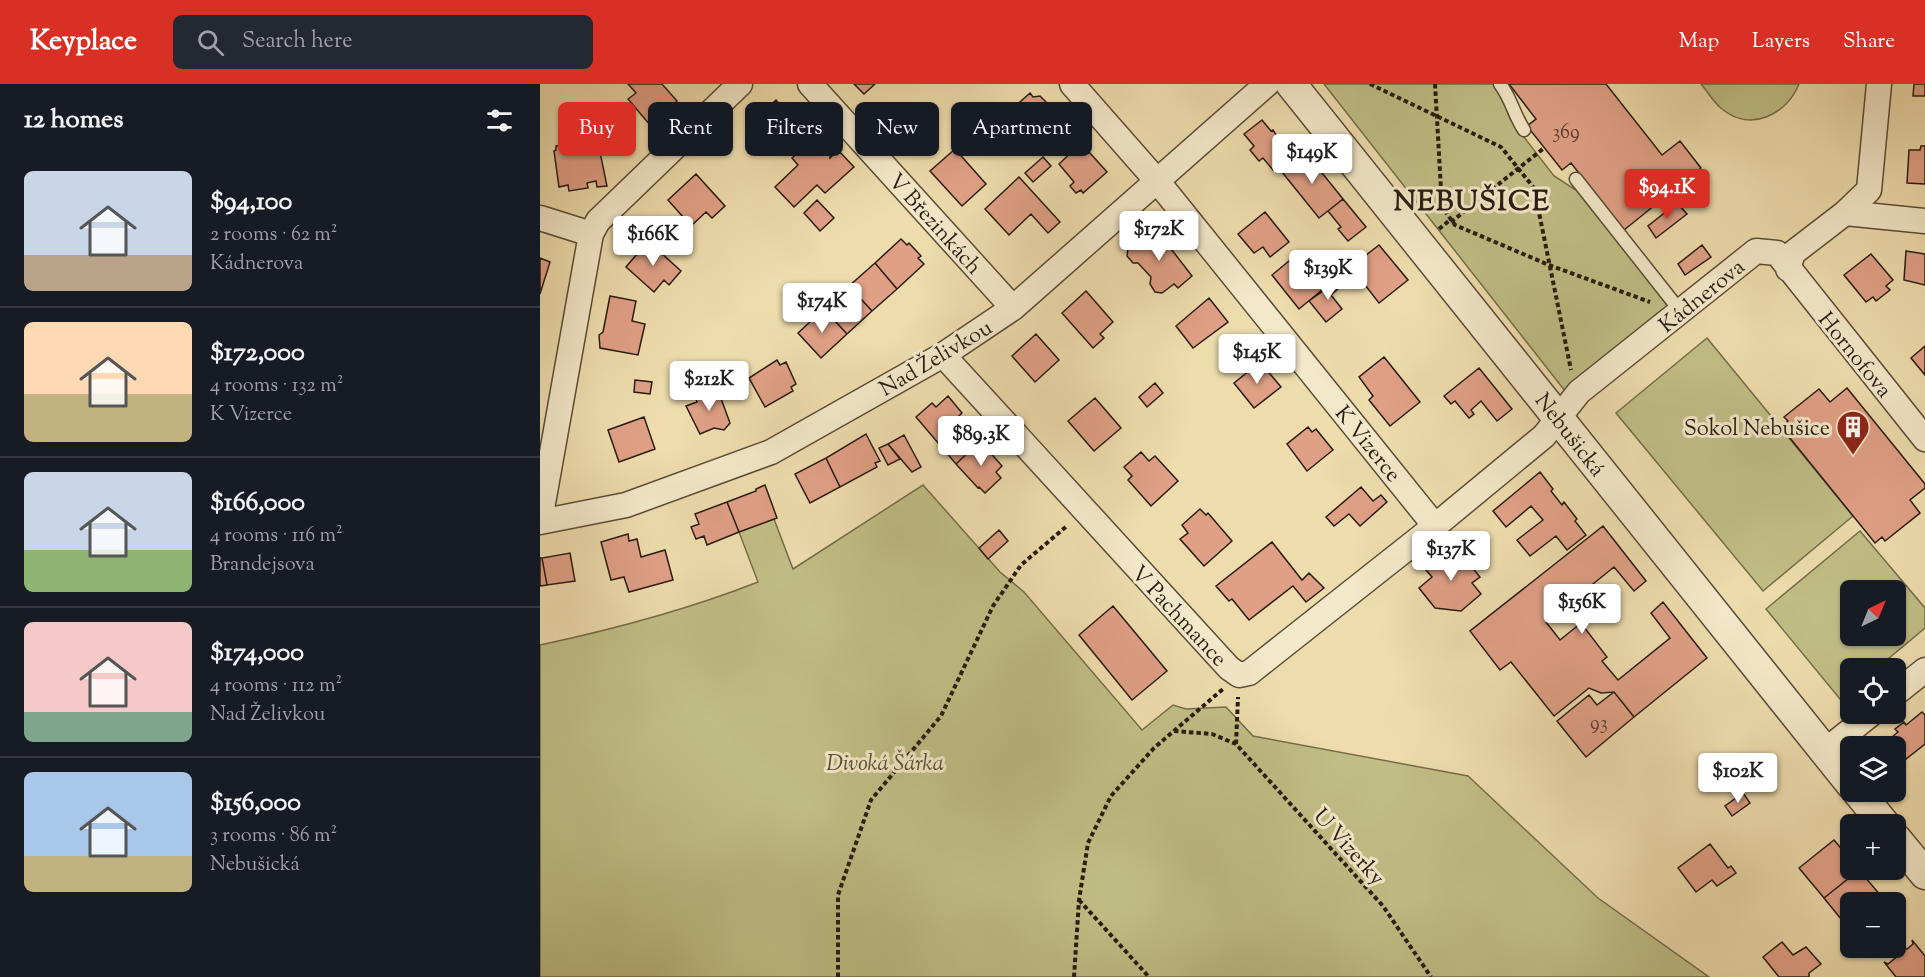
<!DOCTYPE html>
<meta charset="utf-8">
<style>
:root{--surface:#171b24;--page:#242831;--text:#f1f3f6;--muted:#9ea1a6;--line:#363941;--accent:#d93025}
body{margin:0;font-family:"Sorts Mill Goudy",serif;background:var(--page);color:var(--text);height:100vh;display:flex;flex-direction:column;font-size:22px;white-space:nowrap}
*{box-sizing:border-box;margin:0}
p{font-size:20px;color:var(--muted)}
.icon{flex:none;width:33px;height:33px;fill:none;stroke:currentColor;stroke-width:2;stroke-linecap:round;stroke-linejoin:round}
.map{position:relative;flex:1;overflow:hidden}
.details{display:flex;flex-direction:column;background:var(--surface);width:540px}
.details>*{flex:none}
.top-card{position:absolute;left:18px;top:18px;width:570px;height:54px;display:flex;gap:12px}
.needle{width:39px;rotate:43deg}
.controls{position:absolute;left:1300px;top:496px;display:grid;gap:12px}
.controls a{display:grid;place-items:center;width:66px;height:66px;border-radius:9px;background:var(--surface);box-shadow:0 2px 4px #0004;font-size:30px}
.price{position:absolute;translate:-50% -51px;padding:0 14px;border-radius:6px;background:#fff;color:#222;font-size:20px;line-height:39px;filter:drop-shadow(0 2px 3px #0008)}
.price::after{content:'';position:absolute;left:50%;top:36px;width:18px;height:14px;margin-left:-9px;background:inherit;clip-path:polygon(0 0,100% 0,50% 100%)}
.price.on{background:var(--accent);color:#fff}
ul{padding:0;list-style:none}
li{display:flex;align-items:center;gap:18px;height:150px;padding:0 24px}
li+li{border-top:2px solid var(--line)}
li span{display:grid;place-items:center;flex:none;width:168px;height:120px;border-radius:9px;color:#555}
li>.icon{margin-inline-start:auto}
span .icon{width:72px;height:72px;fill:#fffc;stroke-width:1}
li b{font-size:26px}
h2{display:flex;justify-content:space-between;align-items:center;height:72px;padding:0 24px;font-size:26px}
.pill{padding:0 21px;border-radius:9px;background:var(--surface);box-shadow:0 2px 4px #0004;font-size:21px;line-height:54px}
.pill.on{background:var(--accent);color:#fff}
header{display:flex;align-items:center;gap:36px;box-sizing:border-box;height:84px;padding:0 30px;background:var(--accent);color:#fff}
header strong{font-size:28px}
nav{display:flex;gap:33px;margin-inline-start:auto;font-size:21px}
.search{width:420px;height:54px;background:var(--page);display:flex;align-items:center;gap:15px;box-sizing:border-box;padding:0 21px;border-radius:9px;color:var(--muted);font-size:22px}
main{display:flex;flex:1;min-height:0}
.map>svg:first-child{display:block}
.green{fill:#c0be85;stroke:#746d4a;stroke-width:1.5;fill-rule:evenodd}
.building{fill:#e0a086;stroke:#281c10;stroke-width:1.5}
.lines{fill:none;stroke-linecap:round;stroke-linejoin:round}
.service-casing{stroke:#5a4c37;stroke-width:15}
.minor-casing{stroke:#5a4c37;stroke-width:27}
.tertiary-casing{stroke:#5a4c37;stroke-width:33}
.path{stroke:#281c10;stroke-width:4;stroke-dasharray:4.5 3;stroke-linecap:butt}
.service{stroke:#f4e8ca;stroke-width:12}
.minor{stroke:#f4e8ca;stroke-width:24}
.tertiary{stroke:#f4e8ca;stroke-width:30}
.labels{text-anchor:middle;stroke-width:6;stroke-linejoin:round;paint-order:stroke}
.number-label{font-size:20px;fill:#563d2e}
.street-label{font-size:22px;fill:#281c10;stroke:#f4e8ca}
.poi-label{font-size:22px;fill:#281c10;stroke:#f4e8ca;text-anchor:end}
.park-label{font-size:22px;font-style:italic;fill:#564d33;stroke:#f4e8ca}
.district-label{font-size:28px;font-weight:bold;letter-spacing:1.5px;fill:#281c10;stroke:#f4e8ca}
</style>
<header>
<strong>Keyplace</strong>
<div class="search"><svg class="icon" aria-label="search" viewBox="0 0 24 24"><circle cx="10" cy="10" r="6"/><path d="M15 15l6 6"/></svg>Search here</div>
<nav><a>Map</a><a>Layers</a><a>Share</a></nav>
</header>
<main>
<section class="details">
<h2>12 homes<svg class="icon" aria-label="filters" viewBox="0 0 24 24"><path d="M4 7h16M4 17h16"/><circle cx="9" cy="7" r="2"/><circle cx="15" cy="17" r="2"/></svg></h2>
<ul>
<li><span style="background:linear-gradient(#c9d6e8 70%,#b9a48a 0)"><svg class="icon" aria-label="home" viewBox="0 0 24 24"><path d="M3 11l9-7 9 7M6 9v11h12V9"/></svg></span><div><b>$94,100</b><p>2 rooms · 62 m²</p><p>Kádnerova</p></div></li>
<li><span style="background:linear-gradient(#ffd9b3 60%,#c2b280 0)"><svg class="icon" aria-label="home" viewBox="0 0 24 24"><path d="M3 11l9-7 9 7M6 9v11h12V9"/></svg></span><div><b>$172,000</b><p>4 rooms · 132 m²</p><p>K Vizerce</p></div></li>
<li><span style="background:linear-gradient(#c9d6e8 65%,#8fb573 0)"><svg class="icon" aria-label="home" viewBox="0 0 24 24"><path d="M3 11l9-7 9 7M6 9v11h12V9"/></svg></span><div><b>$166,000</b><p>4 rooms · 116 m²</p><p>Brandejsova</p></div></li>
<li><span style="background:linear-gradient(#f6c9c9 75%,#7fa58c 0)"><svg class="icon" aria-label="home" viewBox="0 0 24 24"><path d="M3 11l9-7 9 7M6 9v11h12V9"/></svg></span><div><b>$174,000</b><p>4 rooms · 112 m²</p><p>Nad Želivkou</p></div></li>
<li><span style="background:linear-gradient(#a9c7e8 70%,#c2b280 0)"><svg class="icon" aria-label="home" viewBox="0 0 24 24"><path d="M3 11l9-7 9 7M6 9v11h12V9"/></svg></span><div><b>$156,000</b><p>3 rooms · 86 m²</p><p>Nebušická</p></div></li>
</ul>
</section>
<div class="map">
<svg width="1385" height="893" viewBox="0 0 1385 893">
<rect width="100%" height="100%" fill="#eedcad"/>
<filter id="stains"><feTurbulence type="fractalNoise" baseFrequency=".00333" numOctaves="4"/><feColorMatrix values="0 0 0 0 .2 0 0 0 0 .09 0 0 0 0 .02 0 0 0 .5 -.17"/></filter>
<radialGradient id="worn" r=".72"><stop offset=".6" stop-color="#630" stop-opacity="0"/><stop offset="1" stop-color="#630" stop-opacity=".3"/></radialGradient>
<path class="green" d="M784,0h169l8,11 9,24 44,57 25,16 90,115 -104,84z
M1161,0h98c-12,30 -48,49 -77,25 -8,-6 -14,-17 -21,-25z
M1167,254l146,178 -90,75 -147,-178z
M383,401l77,87 24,20 118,138 31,-25 13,4 40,-2 27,29 215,40 130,122 111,79h-1169v-332c75,-16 147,-35 218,-63l-19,-50 35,-13 19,50z
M1320,447l65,77v20l-49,41h-25v21l-11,9 -74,-90zM1311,507h45v45h-45z"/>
<path class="building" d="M88,0h34l15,17 -27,24 -22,-26 8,-6z
M314,0h21l-11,10z
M969,0h97l56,71 18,-14 21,27 -77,62 -53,-67 -9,7 -35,-44 9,-7z
M1374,0h11v12h-12z
M490,9l3,4 7,-1 8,8 -2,2 6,7 -2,3 5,6 -11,11 -4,-4 -10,8h-5l-5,-5 1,-7 -11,-14z
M236,16l23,28 -19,17 -5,-6 -3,2 -19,-20z
M722,36l9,11 2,-1 17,26 -17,14 -10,-12 -4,3 -9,-11 4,-4 -10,-12z
M272,55l18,17v2l8,-8 16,17 -29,26 -8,-8 -23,22 -19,-20 23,-22 -6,-7z
M51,57l2,12 7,-1 7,34 -10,1 -1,-6 -9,2 1,5 -19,3 -1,-6 -9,2 -5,-36 2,-1v-4z
M541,59l26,29 -24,21 -2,-3 -5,3 -6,-7 4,-4 -15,-18z
M1381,62h4v38l-18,-1 2,-33h11z
M415,65l31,35 -24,22 -32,-35z
M766,69l37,46 -24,19 -37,-46z
M503,73l8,9 -18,16 -8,-9z
M156,90l29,32 -13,12 -6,-6 -15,14 -23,-26z
M479,93l41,45 -12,11 -17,-19 -22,21 -24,-26z
M803,115l23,28 -18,14 -10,-12 3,-2 -13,-16z
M277,116l17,18 -14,13 -16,-18z
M1137,119l10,11 -31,24 -8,-12z
M725,128l24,30 -19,15 -7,-10 -9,6 -16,-19z
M615,144l37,48 -14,12 -4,-4 -12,9 -7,-1 -5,-8 1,-7 -13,-14h-5l-6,-7 1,-7z
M361,155l6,6 2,-2 12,13 -3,2 6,6 -27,25 -22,-26z
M108,157l33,30 -12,14 -5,-5 -10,12 -28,-25z
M839,161l29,35 -29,23 -28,-36z
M1162,161l9,12 -26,18 -7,-11z
M1366,167l19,3v31l-21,-5z
M1331,170l22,26 -7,6 4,4 -14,11 -3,-4 -7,5 -22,-27z
M755,172l27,34 -23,19 -27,-34z
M0,174l10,4 -10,32z
M335,179l22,26 -25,22 -23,-25z
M804,192l3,5 -16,14 11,14 -16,13 -17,-21z
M309,202l23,25 -25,23 -23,-25z
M546,207l27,31 -13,12 4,4 -11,10 -31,-35z
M70,212l26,5 -4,20 13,3 -7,31 -38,-7 -1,-13 4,-3z
M669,214l19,24 -35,26 -17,-22z
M284,225l23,25 -26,24 -23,-25z
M496,250l23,26 -24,22 -23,-26z
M1385,262v29l-14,-17z
M844,273l36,45 -30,24 -21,-26 4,-4 -14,-19z
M237,276l3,5 6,-3 10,22 -5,3 2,4 -28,16 -16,-29z
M720,278l21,25 -27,21 -20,-25z
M939,284l33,41 -15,12 -16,-20 -10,9 3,4 -5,4 -14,-17 -4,3 -7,-8z
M95,296l17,2 -2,12 -16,-2z
M615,299l8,10 -16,14 -8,-10z
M1307,304l78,96v4l-15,12 10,13 -35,28 -3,-4 -7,6 -94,-116 7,-6 -4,-4 35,-28 11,13z
M172,306l2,5 5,-2 11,30 -6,7 -10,-2 -14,6 -14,-28 11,-4 -2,-6z
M408,312l14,17 -4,4 22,24 -24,23 -40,-47 16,-14 4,4z
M555,314l26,30 -27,23 -26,-30z
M104,333l11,32 -36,13 -11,-32z
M768,343l4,5 4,-3 17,21 -26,21 -20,-27z
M326,350l14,27 -5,2 2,4 -37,20 -14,-29z
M364,351l17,32 -9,5 -24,-28z
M440,357l22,25 -6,6 5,6 -16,15 -6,-6 -1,1 -22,-24z
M348,360l12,15 -12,6 -9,-17z
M601,368l8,9 6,-5 23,25 -27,25 -23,-26 4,-4 -8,-9z
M286,374l14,29 -30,16 -15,-29z
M1000,388l13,17 -2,2 11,14 2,-3 13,17 -2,2 11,14 -19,15 -11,-14 -26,20 -13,-16 26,-20 -12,-14 -25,21 -13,-16z
M225,401l12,33 -38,14 -12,-30 29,-11v-2z
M821,403l12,14 8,-6 6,7 -27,24 -11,-12 -15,12 -8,-9z
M187,418l12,30 -32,13 -3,-9 -8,3 -5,-12 8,-3 -4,-10z
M660,425l6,6 2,-2 24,28 -28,25 -24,-27 8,-6 -6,-8z
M1063,442l43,55 -12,10 -20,-24 -68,55 14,18 21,-17 26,34 -5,4 16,19 52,-42 -19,-25 12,-11 44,56 -73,59 -20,-25 -13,1 -12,-5 -35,28 -43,-54 -11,8 -30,-39z
M459,446l9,11 -20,18 -9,-11z
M88,450l1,7 8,-2 4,18 24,-7 8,30 -44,12 -5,-15 -13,3 -10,-38z
M732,458l30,38 7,-7 15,15 -18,14 -13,-16 -44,34 -17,-21 -3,2 -13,-15z
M914,461l26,32 -8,6 9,11 -20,17 -26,-3 -16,-20 13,-11 -6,-7z
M30,469l5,28 -28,4 -5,-27z
M0,474h2l5,27 -7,1z
M573,522l54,65 -35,29 -53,-65z
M1074,608l20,25 -48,40 -29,-36 32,-26 8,10z
M1382,628l3,3v29l-24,19 -5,-6v-10h-8l-3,-4 13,-11 -3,-3 9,-7 2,3z
M1203,709l7,10 -18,13 -7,-10z
M1294,756l17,20v10h8l-35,28 -25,-30z
M1170,760l18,24 3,-2 5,7 -19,13 -5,-6 -16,12 -18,-24z
M1319,786l22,26 -9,7h-21v17l-10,-1 -17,-21z
M1372,856l13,16v21h-29l-12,-15 4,2 12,-10 -1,-4 4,-3 4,2 6,-5z
M1242,858l11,13 13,-8 15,17 -12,9v4h-30l-16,-20z"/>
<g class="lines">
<g class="service-casing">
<path id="service" d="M960,0c11,14 14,31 24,46
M1036,95l105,133"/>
</g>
<g class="minor-casing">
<path id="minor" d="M270,0l203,224
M532,0l86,98 277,344
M1305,129l80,8
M0,134l51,16
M1248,185l5,-16 52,-40 24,-23 10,-106
M403,271l286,313 10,7 10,-2 186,-147 109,-90 35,-44 177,-141 21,2 148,186
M0,436l51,-286 7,-13 142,-137
M0,438l86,-17 145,-53 172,-97 70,-47 254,-224
M1356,609l29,-23
M1285,667l46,-37"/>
</g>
<g class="tertiary-casing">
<path id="tertiary" d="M751,0l560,700
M1318,708l27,33
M1356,755l29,35"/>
</g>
<path class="path" d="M830,0l131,63 33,41 37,182
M895,0l7,123 13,18 94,40 101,37
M911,138l93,-74
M899,145l11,-9
M634,647l38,3 24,10 147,162 48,71
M696,660l2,-47
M539,816l70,77
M298,893v-82l33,-95 70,-84 52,-110 28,-41 47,-40
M534,893l5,-77 9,-57 23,-47 43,-48 69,-59"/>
<use href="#service" class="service"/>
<use href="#minor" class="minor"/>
<use href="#tertiary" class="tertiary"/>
</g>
<defs>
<g id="building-pin" transform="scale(1.725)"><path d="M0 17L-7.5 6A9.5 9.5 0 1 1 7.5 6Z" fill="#8f2418" stroke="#f4e8ca"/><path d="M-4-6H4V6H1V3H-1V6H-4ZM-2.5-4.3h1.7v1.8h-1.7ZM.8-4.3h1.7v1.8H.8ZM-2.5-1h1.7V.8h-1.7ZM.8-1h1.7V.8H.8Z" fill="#fff"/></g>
</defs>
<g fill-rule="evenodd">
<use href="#building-pin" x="1313" y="343"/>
</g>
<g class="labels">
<g class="number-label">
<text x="1026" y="54">369</text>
<text x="1059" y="645">93</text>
</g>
<g class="street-label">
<text transform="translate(396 139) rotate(48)" y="8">V Březinkách</text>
<text transform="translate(1161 211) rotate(-39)" y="8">Kádnerova</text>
<text transform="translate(1316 270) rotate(51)" y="8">Hornofova</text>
<text transform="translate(395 273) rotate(-31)" y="8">Nad Želivkou</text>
<text transform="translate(1031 350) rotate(52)" y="8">Nebušická</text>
<text transform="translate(829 359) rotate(51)" y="8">K Vizerce</text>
<text transform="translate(640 531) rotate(47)" y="8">V Pachmance</text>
<text transform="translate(810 762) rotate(48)" y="8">U Vizerky</text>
</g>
<g class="poi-label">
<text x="1290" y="351">Sokol Nebušice</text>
</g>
<g class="park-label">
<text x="345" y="686">Divoká Šárka</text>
</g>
<g class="district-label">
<text x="932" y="126">NEBUŠICE</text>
</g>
</g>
<rect width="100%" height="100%" filter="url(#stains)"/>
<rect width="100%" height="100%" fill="url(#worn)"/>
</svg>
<div class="controls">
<a><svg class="needle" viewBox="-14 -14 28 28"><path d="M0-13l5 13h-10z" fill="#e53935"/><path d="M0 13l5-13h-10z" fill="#9ea1a6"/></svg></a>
<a><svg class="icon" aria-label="locate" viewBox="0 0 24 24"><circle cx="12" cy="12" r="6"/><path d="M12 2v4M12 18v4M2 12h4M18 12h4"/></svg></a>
<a><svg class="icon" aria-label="layers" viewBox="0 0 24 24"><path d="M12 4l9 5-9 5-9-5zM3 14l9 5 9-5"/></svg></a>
<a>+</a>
<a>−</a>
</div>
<b class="price" style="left:772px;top:101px">$149K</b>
<b class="price on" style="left:1127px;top:136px">$94.1K</b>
<b class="price" style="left:619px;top:178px">$172K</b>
<b class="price" style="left:113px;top:183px">$166K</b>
<b class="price" style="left:788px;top:217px">$139K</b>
<b class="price" style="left:282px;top:250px">$174K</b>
<b class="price" style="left:717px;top:301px">$145K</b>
<b class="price" style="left:169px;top:328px">$212K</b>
<b class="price" style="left:441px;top:383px">$89.3K</b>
<b class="price" style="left:911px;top:498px">$137K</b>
<b class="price" style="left:1042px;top:551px">$156K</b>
<b class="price" style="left:1198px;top:720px">$102K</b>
<div class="top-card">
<a class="pill on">Buy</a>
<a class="pill">Rent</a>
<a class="pill">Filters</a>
<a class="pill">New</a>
<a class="pill">Apartment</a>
</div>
</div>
</main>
